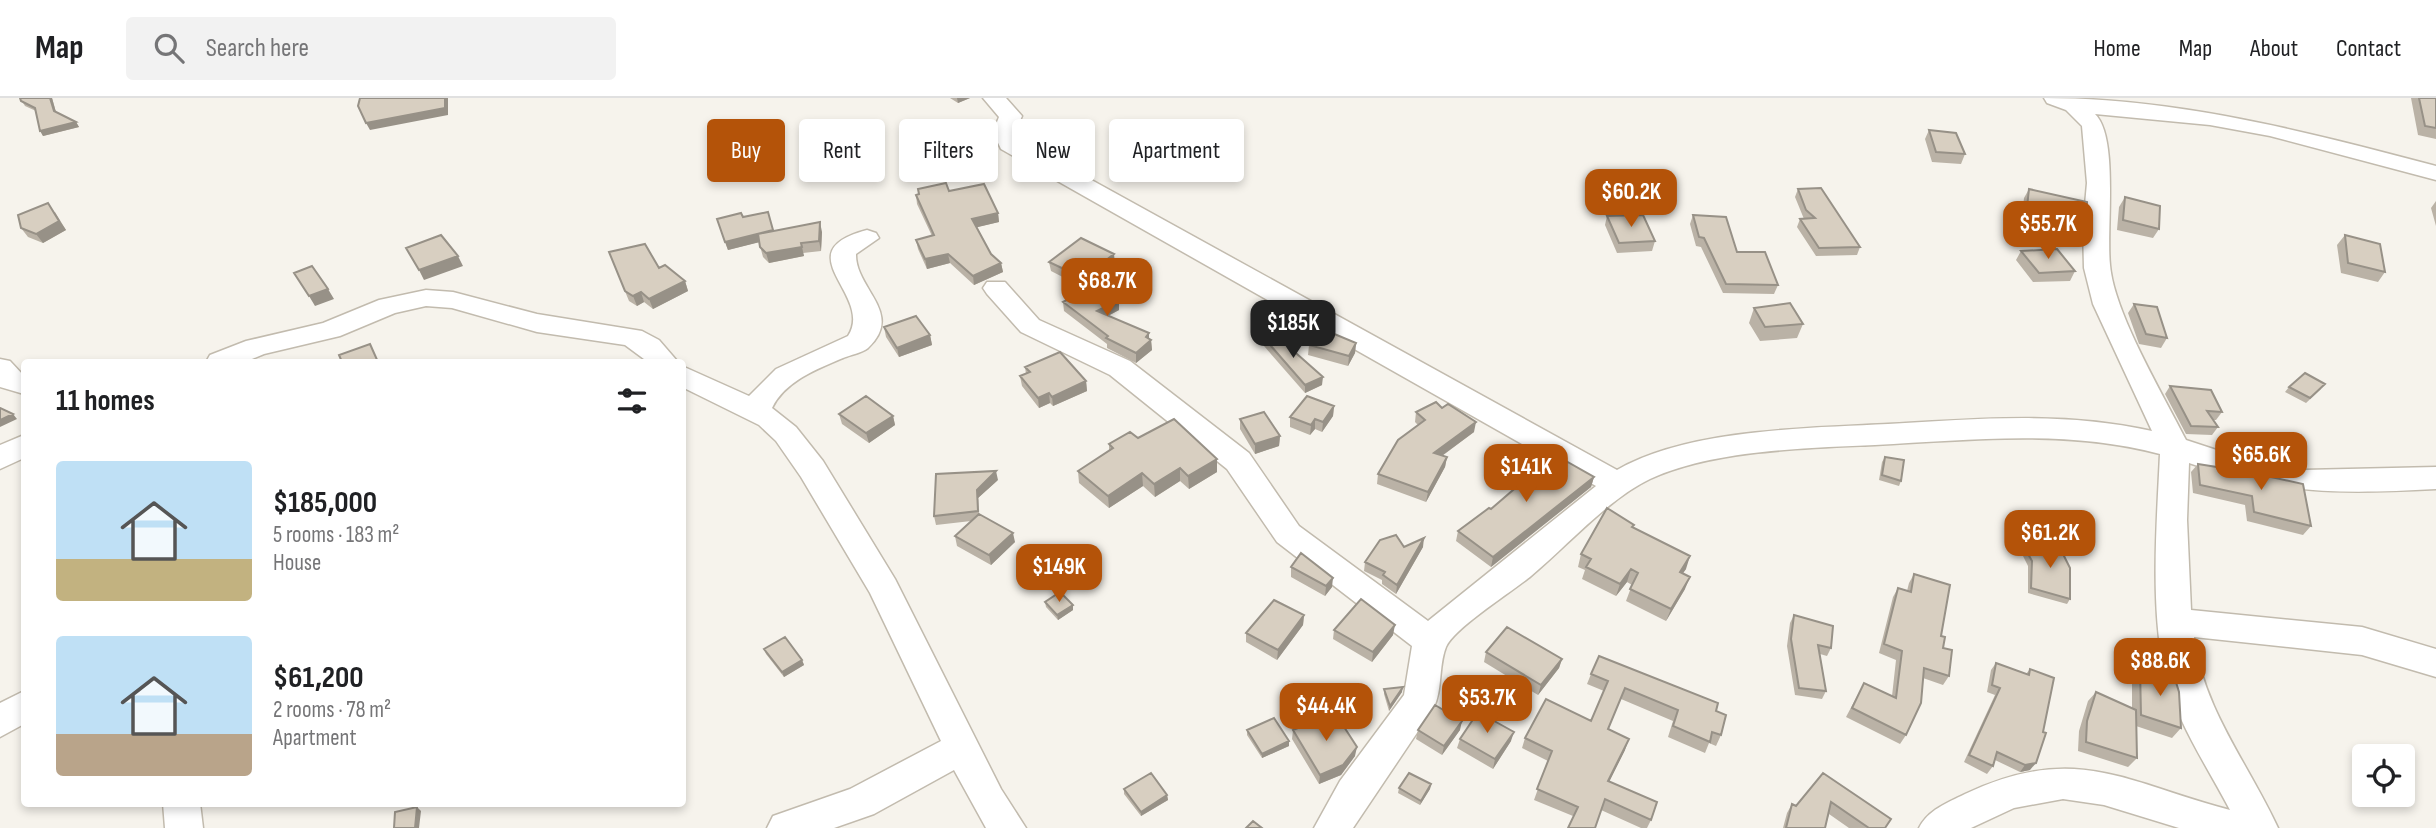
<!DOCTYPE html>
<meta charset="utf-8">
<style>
:root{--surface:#fff;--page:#f2f2f2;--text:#202124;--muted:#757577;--line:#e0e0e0;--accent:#b45309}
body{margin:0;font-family:"Sofia Sans Condensed",sans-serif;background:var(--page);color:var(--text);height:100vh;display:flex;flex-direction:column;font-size:26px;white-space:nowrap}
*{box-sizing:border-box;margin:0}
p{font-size:23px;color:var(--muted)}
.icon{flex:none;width:38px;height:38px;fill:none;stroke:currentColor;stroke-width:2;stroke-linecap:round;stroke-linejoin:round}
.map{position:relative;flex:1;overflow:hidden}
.details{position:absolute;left:21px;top:261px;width:665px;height:448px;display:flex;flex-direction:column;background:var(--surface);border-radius:7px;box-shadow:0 4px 10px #0003}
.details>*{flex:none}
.banner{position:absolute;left:707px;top:21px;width:665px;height:63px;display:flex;gap:14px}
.buttons{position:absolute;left:2352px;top:646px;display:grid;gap:14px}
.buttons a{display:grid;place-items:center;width:63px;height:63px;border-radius:7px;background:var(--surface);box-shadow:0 4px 10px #0003;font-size:35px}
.price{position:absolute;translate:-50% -60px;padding:0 16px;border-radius:14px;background:var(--accent);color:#fff;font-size:23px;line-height:46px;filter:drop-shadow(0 2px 4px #0008)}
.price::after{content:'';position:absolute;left:50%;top:42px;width:21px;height:16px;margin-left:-10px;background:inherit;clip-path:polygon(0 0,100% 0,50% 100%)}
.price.selected{background:#222;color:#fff}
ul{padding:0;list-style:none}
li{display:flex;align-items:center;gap:21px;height:175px;padding:0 35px}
li span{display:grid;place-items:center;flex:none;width:196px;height:140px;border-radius:7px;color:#555}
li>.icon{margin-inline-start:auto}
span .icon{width:84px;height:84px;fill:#fffc;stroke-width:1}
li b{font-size:30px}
h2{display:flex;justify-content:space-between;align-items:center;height:84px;padding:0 35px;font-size:30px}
.tag{padding:0 24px;border-radius:7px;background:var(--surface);box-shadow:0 4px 10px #0003;font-size:24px;line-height:63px}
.tag.selected{background:var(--accent);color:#fff}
header{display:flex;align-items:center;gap:42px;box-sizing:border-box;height:98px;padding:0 35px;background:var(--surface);border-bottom:2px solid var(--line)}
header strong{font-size:33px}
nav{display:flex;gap:38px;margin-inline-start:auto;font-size:24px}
.search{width:490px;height:63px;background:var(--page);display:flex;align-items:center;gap:18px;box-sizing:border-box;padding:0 24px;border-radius:7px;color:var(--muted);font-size:26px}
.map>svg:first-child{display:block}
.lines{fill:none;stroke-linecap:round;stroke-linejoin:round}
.minor-casing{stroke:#c2bbae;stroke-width:3}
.minor{fill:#fff;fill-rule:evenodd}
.wall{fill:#bab2a6}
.shaded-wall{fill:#979187}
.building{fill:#d8cfc1;stroke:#979187;stroke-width:2}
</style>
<header>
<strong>Map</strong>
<div class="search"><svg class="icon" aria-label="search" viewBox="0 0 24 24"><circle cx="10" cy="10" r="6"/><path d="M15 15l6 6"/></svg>Search here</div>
<nav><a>Home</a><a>Map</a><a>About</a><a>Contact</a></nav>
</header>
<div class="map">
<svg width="2436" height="730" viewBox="0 0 2436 730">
<rect width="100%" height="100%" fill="#f6f3ec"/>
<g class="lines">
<g class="minor-casing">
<path id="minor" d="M983,0h23l16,18 -7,16 4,8 598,330c71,-41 191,-42 271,-46 89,-5 176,-13 264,7l-59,-127 -9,-36 -1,-41 4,-44 -5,-57 -16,-16 -19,-7 -3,-5c135,0 263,34 392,68v14l-166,-44 -60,-11 -115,-11c24,23 11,115 15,151 4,48 53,129 76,175l64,21 54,9 132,-3v22c-93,5 -157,6 -247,-26l-2,57 4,90 171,17 74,22v28l-74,-22 -168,-18c9,72 54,126 84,191h-99l-75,-23 -41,-6 -49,9 -43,20h-52c9,-18 28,-25 46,-34 111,-52 159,-12 265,16 -23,-44 -56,-92 -66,-141 -14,-64 -7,-150 -4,-215 -94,-25 -189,-14 -285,-9 -68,3 -163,5 -225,34 -42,20 -83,67 -119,97 -18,15 -77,52 -85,71 -8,20 -3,43 -13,62l-80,119h-39l26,-47 64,-86 8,-49 -135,-104 -50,-73 -117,-94 -89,-43 -34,-38 -4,-6 4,-6h18l34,38 91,41 119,92 50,73 129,95 168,-135 -595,-337 -8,-17 6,-15z
M867,132l9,3 3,5 -23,16c-1,35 49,59 12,94 -6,5 -18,7 -25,10 -26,11 -58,23 -71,50l24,19 27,34 72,118 106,210 25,39h-40l-32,-58 -80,44 -40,14h-67l6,-12 77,-27 91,-48 -71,-148 -69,-116 -25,-36 -17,-16 -77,-38v-21l67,30 27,-27 72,-33c27,-41 -65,-84 19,-106z
M426,192l27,2 84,22 105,17 17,9 19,22h-30l-23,-17 -88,-13 -85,-24 -26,-2 -31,7 -55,23 -76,18 -19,8h-39l4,-7 36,-14 77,-18 56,-23z
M0,261l10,2 14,15v18l-24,-7z
M24,337v23l-24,11v-24z
M24,593v33l-24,13v-34z
M163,705h37l3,25h-38z"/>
</g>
<use href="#minor" class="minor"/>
</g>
<path class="wall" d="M20,0h32l4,14 20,10 3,5 -36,9 -7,-25 -11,-5z
M950,0h20l-12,5z
M2411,0h25v41l-18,-4z
M1929,32l36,24 -4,10 -29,-2 -7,-23z
M1116,53l72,20v10l-72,-20z
M918,91l31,2 49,22 1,9 -22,5 14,27 10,9 2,9 -29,13 -24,-22 -23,6 -9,-20 -2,-9 16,-4 -15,-32 -1,-9 3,-1z
M1798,91l62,58 -3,8 -41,1 -19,-29 3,-8h4l-9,-22z
M2029,91l57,32 -6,10 -58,-15 2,-18z
M2125,99l34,32 -6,9 -36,-8 2,-23z
M2436,103v25l-5,-18z
M55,114l11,18 -23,13 -15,-6 -7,-9z
M1693,117l85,70 -4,9 -51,-1 -22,-46 -5,-1 -6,-22z
M1607,118l48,25 -3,10 -35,2 -12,-28z
M743,119l31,14 48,1 -1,19 -18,2 1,3 -35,7 -6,-6 -4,-15 -31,8 -11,-31z
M2345,137l40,37 -7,10 -37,-9 -4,-28z
M2021,153l54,20 -5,10 -37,1 -17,-22z
M609,154l50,16 26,13 3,10 -35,18 -9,-7 -7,4 -8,-5z
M1049,164l66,2 -31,24 -33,-17z
M1119,202v10l-11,6 43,24 1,10 -16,13 -29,-15v-4l-43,-33 -1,-9z
M2134,206l33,34 -6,10 -22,-4 -11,-31z
M1754,210l49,16 -6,14 -37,3 -11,-18z
M884,229l46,8 2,10 -33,12 -13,-20z
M1264,240l58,47 -17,8 -41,-47z
M1356,245l-1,10 -7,13 -40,-11 1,-10z
M1025,269l61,14 1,10 -34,15 -3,-3 -11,5 -17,-22 -2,-10 6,-2z
M2170,288l52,26 -6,8h-3l5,7 -6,8 -26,-1 -21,-40z
M2289,289l32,2 -15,14 -21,-11z
M1334,308l-1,10 -11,16 -7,-3 -5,6 -20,-8v-10z
M1416,314l58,20 -32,24 5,1 -2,10 -19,35 -49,-18 1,-10 40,-49 -3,-3z
M839,316l54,2 2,9 -26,18 -27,-19z
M1240,321l40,17 -1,10 -24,8 -15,-25z
M1138,340l79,34 -28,17 -9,-8 -25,16 -12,-11 -34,22 -30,-25 -1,-12 31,-20v-7z
M1885,359l16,24 -2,5 -20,-6 3,-18z
M2198,366l113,62 -8,9 -56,-14 -2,-16 -52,-12 -2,-21z
M1522,377l72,2 -3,10 -100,80 -35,-26 2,-10 33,-22 30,-26z
M998,382l-20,18 1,16 36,28 -24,23 -34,-19 -2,-10 16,-15 -35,4 -2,-9z
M1633,430l53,41 -3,4 2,16 -19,32 -40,-20 6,-16 -5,-3 -11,14 -34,-17 3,-9 -7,-3 3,-13z
M2023,447l47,54 -3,5 -39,-11v-27l-8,-16z
M1404,449h19l-27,47 -14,-10v-4l-18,-9 1,-9z
M1291,469l41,20 -7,9 -34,-19z
M1914,476l27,62 8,40 -6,9 -20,-7 -17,57 -6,9 -54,-27 18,-34 28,13 4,-36 -17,-7 14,-56 5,-9 9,3 2,-8z
M1045,504l28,8 -15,10 -12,-13z
M1304,517l-1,10 -26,35 -31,-18v-9z
M1794,517l37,33 -4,8 -7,-2 6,37 -4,8 -27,-4 -8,-49 3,-23z
M1334,532l59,5 -21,27 -39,-23z
M764,551l38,11 2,5 -20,12 -18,-23z
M1486,554l76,7 -3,9 -21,27 -54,-33z
M1996,565l30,11 4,-5v101l-10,2 -25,-12 -2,6 -6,8 -23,-12 31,-67 -8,-3 4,-22z
M2140,570l41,60 -9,10 -36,-12 1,32 -9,9 -50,-16 1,-20 9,-30 8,-9 36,16v-30z
M1591,576l125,37 5,24 -5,11 -7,-3 -4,10 -37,-16 5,-16 -52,-22 -13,30 17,21 -16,32 42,38 -4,8h-6l-40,-18 -28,6 -39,-16 14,-39 -26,-13 3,-10 66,-17 13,-30 -17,-7z
M1384,591l18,3 -13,19 -5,-17z
M1247,632l42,16 -27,12 -15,-23z
M1293,632l62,26 -14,19 -22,9 -27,-45z
M1418,632h42l-18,25 -26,-16z
M1460,641l51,2 -18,28 -36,-21z
M1823,675l62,55h-36l-20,-14 -4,14h-42l4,-15 5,-9 4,2z
M1431,686l-1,5 -10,16 -22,-12 1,-5z
M1124,691l43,6 1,5 -27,16 -17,-22z"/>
<path class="shaded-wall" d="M50,0h2l5,18 -3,-5z
M445,0h3v17l-78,15 -4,-7z
M957,0h13l-12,5z
M76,24l3,5 -36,9 -3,-5z
M48,105l18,27 -23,13 -7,-9z
M998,115l1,9 -25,6 -2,-9z
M820,124l2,10 -1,19 -2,-10z
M773,132l3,8 -48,12 -3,-8z
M802,149l2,9 -35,7 -3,-10z
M948,156l2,9 -23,6 -2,-10z
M1114,156l1,10 -31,24 -1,-10z
M458,158l5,10 -39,14 -5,-10z
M1001,165l2,9 -29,13 -1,-9z
M685,183l3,10 -35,18 -4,-10z
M328,191l6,10 -19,7 -6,-10z
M641,194l3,10 -7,4 -4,-10z
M1119,202v10l-21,11 -1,-10z
M1149,235v8l2,-1 1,10 -16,13v-10z
M930,237l2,10 -33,12 -2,-9z
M1356,245l-1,10 -7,13 1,-10z
M1323,279l-1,8 -17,8v-8z
M1086,283l1,10 -34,15 -1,-9z
M1049,295l1,10 -11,5 -1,-10z
M1334,308l-1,10 -11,16 1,-10z
M13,316l4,5 -17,8v-7z
M893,318l2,9 -26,18 -3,-10z
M1315,321v10l-5,6 1,-10z
M1476,324l-2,10 -42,31 2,-10z
M1280,338l-1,10 -24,8v-10z
M1447,359l-2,10 -19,35 2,-10z
M1217,361v13l-28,17 -1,-13z
M1180,370v13l-25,16 -1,-13z
M996,373l2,9 -20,18 2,22 -3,-30z
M1142,375l1,13 -34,22 -1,-12z
M1594,379l-3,10 -100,80 2,-10z
M1013,435l2,9 -24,23 -2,-10z
M1424,440l-1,9 -27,47 1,-9z
M1690,458l-4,13 -11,15 5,-12z
M1631,471l-4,13 -11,14 4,-12z
M1690,479l-5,12 -19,32 5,-12z
M1333,480l-1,9 -7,9 1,-10z
M1073,507v5l-15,10 -1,-5z
M1304,517l-1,10 -26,35 1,-10z
M1395,527l-2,10 -21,27 1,-10z
M1562,561l-3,9 -21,27 3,-10z
M802,562l2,5 -20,12 -2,-5z
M1403,589l-1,5 -13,19 1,-5z
M1462,623l-2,9 -18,25 2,-9z
M1514,634l-3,9 -18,28 2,-10z
M1629,641l-4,11 -21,42 4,-11z
M1289,643v5l-27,12v-4z
M1357,649l-2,9 -14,19 -22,9 1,-9z
M2036,665l-6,7 -10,2 5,-7z
M1431,686l-1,5 -10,16 1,-4z
M1167,697l1,5 -27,16v-4z
M417,709l4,4 -2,17h-4z"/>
<path class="building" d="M20,0h30l4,13 22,11 -36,9 -5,-23 -14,-7z
M360,0h85v10l-79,15 -8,-17z
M2419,0h17v30l-11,-2z
M1929,32l27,3 9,21 -29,-2z
M1154,41l34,32 -72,-20z
M946,85l3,8 35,-7 14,29 -26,6 19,35 10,9 -28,13 -25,-22 -23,5 -9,-19 18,-5 -18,-40 3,-1 -1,-5z
M1821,90l39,59 -41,1 -19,-29 15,-1 -9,-8 -8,-21z
M2029,91l58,13 -1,19 -59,-14z
M2125,99l35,9 -1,23 -36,-9z
M48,105l11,18 -23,13 -15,-6 -3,-13z
M768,114l5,18 -48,12 -8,-23 24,-6 2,4z
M1643,117l12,26 -36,2 -12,-27z
M1693,117l33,2 11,35h28l13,33 -52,-1 -22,-46 -5,-1z
M820,124l-1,19 -18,2 1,4 -36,6 -6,-6 -2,-13z
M441,137l17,21 -39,14 -13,-22z
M2345,137l35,9 5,28 -37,-9z
M1081,140l33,16 -31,24 -34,-16z
M645,146l14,24 6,-3 20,16 -36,18 -8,-7 -8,4 -8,-5 -16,-39z
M2057,151l18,22 -36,2 -18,-22z
M312,168l16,23 -19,7 -15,-23z
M1097,186l22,16 -22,11 52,22 -3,4 5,3 -15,13 -30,-15 2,-2 -45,-34z
M1790,205l13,21 -38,3 -11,-19z
M2134,206l23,3 10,31 -21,-4z
M916,218l14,19 -33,13 -13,-21z
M1320,230l36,15 -7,13 -40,-11z
M1271,233l52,46 -18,8 -41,-47z
M370,246l8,18h-36l-3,-7z
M1060,254l26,29 -34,16 -3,-4 -11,5 -18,-22 10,-4 -5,-5z
M2305,275l20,11 -15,14 -21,-11z
M2170,288l41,4 11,22 -15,-1 11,16 -27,-1z
M866,298l27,20 -27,17 -27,-19z
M1307,298l27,10 -11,16 -8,-3 -4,6 -21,-8z
M1436,304l6,6 6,-4 28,18 -42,31 13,4 -19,35 -50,-18 20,-34 27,-20 -9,-8z
M0,310l13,6 -13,6z
M1264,314l16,24 -25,8 -15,-25z
M1174,321l43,40 -29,17 -8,-8 -26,16 -12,-11 -34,23 -30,-25 35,-23 -4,-4 21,-12 8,6z
M1550,354l44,25 -101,80 -35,-26 31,-23 2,1 36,-31 -5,-3z
M1885,359l19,3 -3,21 -19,-6z
M2198,366l50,8 55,12 8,42 -57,-14 -2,-16 -52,-11z
M996,373l-19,19 1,21 -44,5 2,-42z
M1607,410l27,17 -2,2 58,29 -10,16 10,5 -19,32 -41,-20 8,-16 -7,-4 -11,15 -34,-17 5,-8 -10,-5z
M979,416l34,19 -24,22 -34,-19z
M1396,437l8,12 20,-9 -27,47 -14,-10 2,-3 -20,-10 15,-22z
M2023,447l36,1 11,22v31l-39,-11 1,-27z
M1301,455l32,25 -7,8 -35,-19z
M1914,476l36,11 -9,51 4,1 -2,11 9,2 -3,26 -25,-8 -3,35 -15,32 -54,-27 12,-25 32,15 6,-47 -18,-7 14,-56 13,4z
M1060,494l13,13 -16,10 -12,-13z
M1361,501l34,26 -22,27 -39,-22z
M1274,502l30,15 -26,35 -32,-17z
M1794,517l39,11 -2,22 -13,-3 8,46 -27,-3 -8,-49z
M1507,529l55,32 -21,26 -55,-33z
M785,539l17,23 -20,12 -18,-23z
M1599,558l119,47 -2,8 10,4 -5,20 -9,-3 -2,10 -37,-16 5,-16 -53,-22 -17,41 21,10 -21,42 49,21 -6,18 -46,-21 -10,29h-27l10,-21 -41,-18 15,-38 -27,-13 21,-39 45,22 17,-40 -17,-7z
M1996,565l33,12 1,-6 24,9 -11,54 3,1 -10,30 -11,2 -28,-13 -4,14 -24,-11 31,-67 -8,-3z
M2140,570l35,11 4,13 2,36 -40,-13z
M1403,589l-13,19 -6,-17z
M2096,594l40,18 1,48 -51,-16 1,-21z
M1435,607l27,16 -18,25 -26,-16z
M1478,614l36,20 -19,27 -35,-20z
M1335,615l22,34 -14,18 -23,10 -27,-45z
M1274,620l15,23 -27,13 -15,-24z
M1151,675l16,22 -26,17 -17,-23z
M1409,675l22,11 -10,17 -22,-13z
M1823,675l68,46 -6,9h-16l-38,-26 -6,26h-39l6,-24 4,2z
M417,709l-2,21h-21l1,-16z
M1253,723l9,7h-16z"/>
</svg>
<div class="buttons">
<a><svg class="icon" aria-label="locate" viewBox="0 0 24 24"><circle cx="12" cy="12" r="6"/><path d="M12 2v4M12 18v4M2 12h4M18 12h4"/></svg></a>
</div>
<b class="price" style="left:1631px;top:131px">$60.2K</b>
<b class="price" style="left:2048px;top:163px">$55.7K</b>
<b class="price" style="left:1107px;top:220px">$68.7K</b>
<b class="price selected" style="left:1293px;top:262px">$185K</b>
<b class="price" style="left:2261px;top:394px">$65.6K</b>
<b class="price" style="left:1526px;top:406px">$141K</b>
<b class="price" style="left:2050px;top:472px">$61.2K</b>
<b class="price" style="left:1059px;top:506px">$149K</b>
<b class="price" style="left:2160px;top:600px">$88.6K</b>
<b class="price" style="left:1487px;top:637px">$53.7K</b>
<b class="price" style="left:1326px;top:645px">$44.4K</b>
<div class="banner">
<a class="tag selected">Buy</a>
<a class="tag">Rent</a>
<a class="tag">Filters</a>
<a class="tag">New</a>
<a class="tag">Apartment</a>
</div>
<section class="details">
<h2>11 homes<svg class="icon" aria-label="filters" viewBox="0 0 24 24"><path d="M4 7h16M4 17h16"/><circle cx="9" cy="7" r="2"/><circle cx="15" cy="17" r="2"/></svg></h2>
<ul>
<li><span style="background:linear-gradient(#bfe0f5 70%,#c2b280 0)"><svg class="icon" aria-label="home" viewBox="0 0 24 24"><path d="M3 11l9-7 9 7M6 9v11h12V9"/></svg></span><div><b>$185,000</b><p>5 rooms · 183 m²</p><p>House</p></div></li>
<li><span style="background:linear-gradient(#bfe0f5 70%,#b9a48a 0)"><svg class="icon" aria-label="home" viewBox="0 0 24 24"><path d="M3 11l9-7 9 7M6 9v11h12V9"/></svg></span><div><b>$61,200</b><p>2 rooms · 78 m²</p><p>Apartment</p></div></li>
</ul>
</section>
</div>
